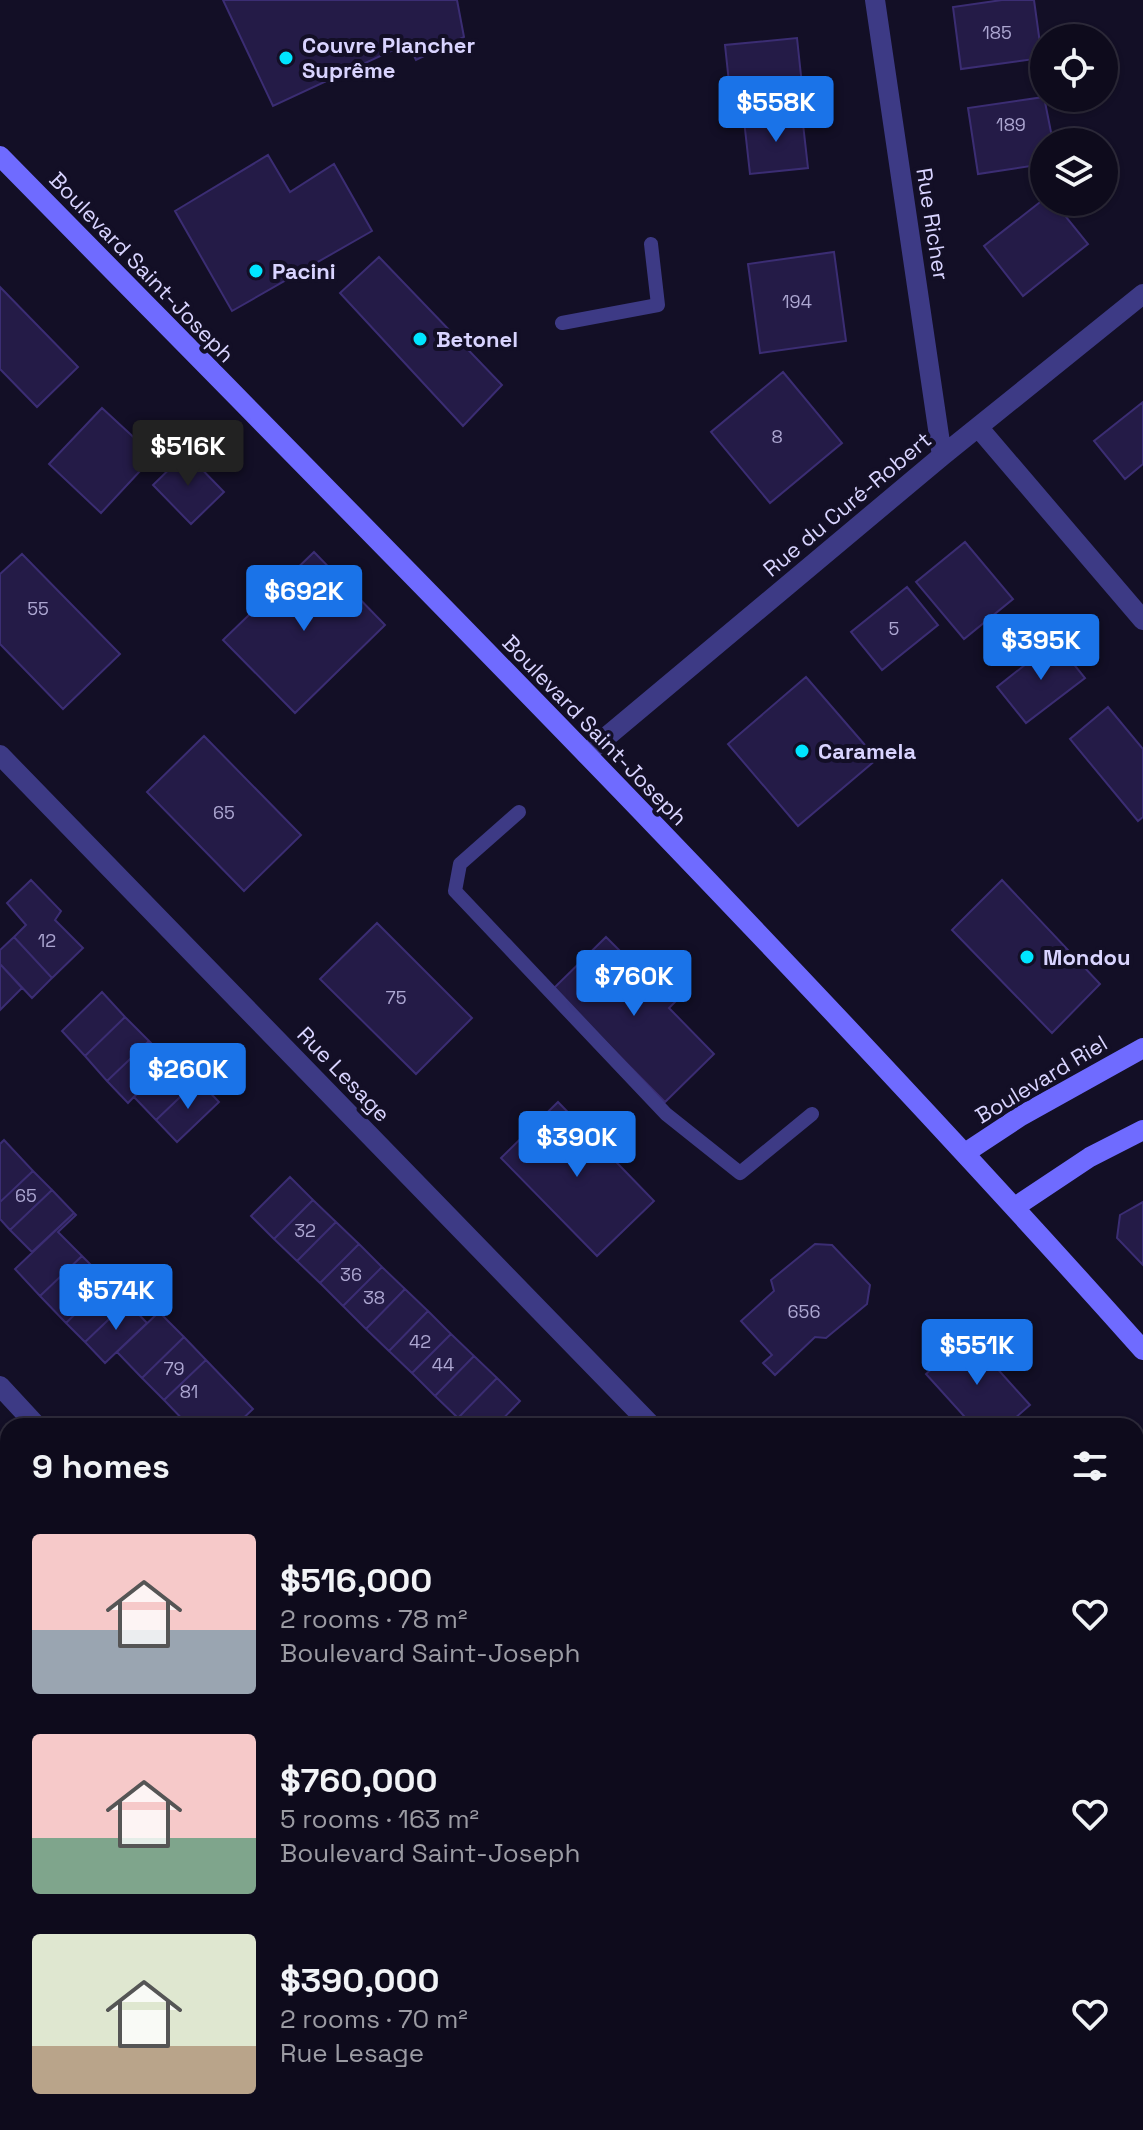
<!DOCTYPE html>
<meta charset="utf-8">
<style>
:root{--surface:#0e0b1c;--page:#1c1929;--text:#f1f3f6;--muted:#9b9ba3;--line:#2e2b3b;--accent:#1a73e8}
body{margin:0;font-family:"Space Grotesk",sans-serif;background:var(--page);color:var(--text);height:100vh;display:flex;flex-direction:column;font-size:30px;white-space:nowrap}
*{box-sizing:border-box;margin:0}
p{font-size:26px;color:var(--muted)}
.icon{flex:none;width:44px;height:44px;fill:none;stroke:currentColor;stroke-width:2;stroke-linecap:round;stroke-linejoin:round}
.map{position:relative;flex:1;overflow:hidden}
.details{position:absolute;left:0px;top:1418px;width:1144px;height:712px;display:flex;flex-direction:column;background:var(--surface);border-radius:24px 24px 0 0;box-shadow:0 2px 6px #0004,0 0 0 2px var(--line)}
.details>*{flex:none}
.buttons{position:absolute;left:1030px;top:24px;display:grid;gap:16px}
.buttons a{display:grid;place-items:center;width:88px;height:88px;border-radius:50%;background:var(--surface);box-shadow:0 2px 6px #0004,0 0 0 2px var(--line);font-size:40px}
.price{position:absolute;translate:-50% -68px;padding:0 18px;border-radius:8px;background:var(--accent);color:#fff;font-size:26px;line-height:52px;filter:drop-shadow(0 2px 4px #0008)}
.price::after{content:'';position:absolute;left:50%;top:48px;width:24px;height:18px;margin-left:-12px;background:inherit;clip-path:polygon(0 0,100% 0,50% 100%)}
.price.on{background:#222;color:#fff}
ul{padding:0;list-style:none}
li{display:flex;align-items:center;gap:24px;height:200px;padding:0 32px}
li span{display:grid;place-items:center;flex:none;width:224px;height:160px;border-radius:8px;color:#555}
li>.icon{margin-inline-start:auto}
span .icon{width:96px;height:96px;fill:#fffc;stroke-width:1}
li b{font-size:34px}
h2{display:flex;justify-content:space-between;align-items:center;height:96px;padding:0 32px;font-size:34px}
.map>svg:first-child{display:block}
.building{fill:#241b47;stroke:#3b2d73;stroke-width:2}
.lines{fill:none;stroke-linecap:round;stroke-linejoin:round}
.lane{stroke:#3d3a85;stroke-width:14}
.street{stroke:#3d3a85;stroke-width:20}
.secondary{stroke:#6f6bff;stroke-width:20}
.poi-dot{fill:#00e5ff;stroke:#130f26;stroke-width:3}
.labels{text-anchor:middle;stroke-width:8;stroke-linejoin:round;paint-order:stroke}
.number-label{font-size:18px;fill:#aca6d1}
.poi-label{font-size:22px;font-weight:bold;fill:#d9d4ff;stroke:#130f26;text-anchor:start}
.street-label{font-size:22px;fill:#d9d4ff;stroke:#130f26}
</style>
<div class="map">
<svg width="1143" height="2130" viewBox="0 0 1143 2130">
<rect width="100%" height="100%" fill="#130f26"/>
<path class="building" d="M223,0h234l7,37 -48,23 -8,-17 -135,63z
M1002,0h32l8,58 -81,11 -8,-62z
M797,38l5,47 -72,7 -5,-47z
M1044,97l9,45h-9v22l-66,10 -10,-66z
M802,115l6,53 -58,6 -6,-54z
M268,155l22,37 44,-28 38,67 -140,80 -57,-100z
M1044,199v3h10l34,42 -65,52 -39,-50z
M834,252l12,89 -86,12 -12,-89z
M379,257l123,128 -39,41 -123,-133z
M0,287l78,80 -41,40 -37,-38z
M783,372l59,71 -72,60 -59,-71z
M1143,402v62l-18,15 -31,-38z
M102,408l52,48 -53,57 -52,-49z
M186,453l38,39 -33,32 -38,-39z
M965,542l48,57 -49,40 -48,-57z
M314,552l71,73 -90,88 -72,-73z
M22,554l98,100 -57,55 -63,-65v-70z
M907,587l31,38 -56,45 -31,-38z
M1055,641l30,37 -59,45 -29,-36z
M806,677l71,82 -79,67 -70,-82z
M1108,707l35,42v68l-5,4 -68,-82z
M204,736l97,99 -57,56 -97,-99z
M31,880l30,31 -6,9 28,28 -31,30 -38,-41 12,-12 -19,-22z
M1002,880l98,104 -48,49 -100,-103z
M377,923l95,95 -56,56 -96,-95z
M14,937l38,41 -20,20 -32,-34v-14z
M606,937l35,35 4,-4 31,33 -7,7 45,46 -49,48 -112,-113z
M0,964l22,24 -22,22z
M102,992l23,25 -40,39 -23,-25z
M125,1017l24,24 -42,40 -22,-25z
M149,1041l19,20 -40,42 -21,-22z
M174,1055l24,25 -42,40 -22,-23z
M198,1080l21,22 -42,40 -21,-22z
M558,1102l96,99 -57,55 -96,-98z
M4,1140l29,31 -33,31v-58z
M33,1171l19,19 -42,40 -10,-11v-17z
M290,1177l23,23 -39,39 -23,-23z
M52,1190l22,23 -42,39 -22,-22z
M313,1200l23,22 -39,39 -23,-22z
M1143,1202v63l-26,-27 3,-23z
M74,1213l2,2 -18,17 24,24 -42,40 -25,-27z
M336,1222l23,22 -39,39 -23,-22z
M359,1244l23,23 -39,39 -23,-23z
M815,1244l17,1 38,40 -3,19 -41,34 -11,-1 -40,38 -12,-12 9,-8 -31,-34 33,-30 -3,-11z
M82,1256l26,26 -42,41 -26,-27z
M382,1267l23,22 -39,40 -23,-23z
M108,1282l19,20 -42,40 -19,-19z
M405,1289l23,22 -39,40 -23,-22z
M127,1302l20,21 -42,40 -20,-21z
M428,1311l23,23 -39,39 -23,-22z
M159,1312l25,25 -42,41 -25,-26z
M451,1334l23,22 -39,40 -23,-23z
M968,1336l62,69 -24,21h-33l-47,-52z
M184,1337l22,23 -42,40 -22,-22z
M474,1356l23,22 -39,40 -23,-22z
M206,1360l47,49 -18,17h-46l-25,-26z
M497,1378l23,23 -24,25h-29l-9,-8z
M1136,1534l7,9v122l-7,-10z
M8,1546v39l-7,3 7,14v33l-8,3v-87z
M1136,1764l7,12v41l-7,4z
M1143,1851v62l-6,4 -1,-61z
M95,2122h66l-17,8h-45z
M310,2122h53l4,8h-64l-2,-4z
M573,2122h73l-16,8h-53z
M646,2122h11l4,8h-31z
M1067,2122h62l5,8h-80z"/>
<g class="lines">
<path class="lane" d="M562,323l96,-18 -7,-61
M519,812l-59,52 -5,27 211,223 74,59 72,-59
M1136,1972l7,-5
M1136,2071l7,12"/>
<path class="street" d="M875,0l67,456
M978,427l165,193
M586,754l356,-298 201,-162
M0,755l652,671
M0,1386l37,40
M0,1869l8,-4
M0,2101l8,17
M468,2122l4,8
M901,2130l12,-8"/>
<path class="secondary" d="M0,156c386,393 776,783 1143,1194
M965,1153l56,-37 122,-68
M1015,1207l75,-50 53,-27"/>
</g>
<g class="poi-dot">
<circle cx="286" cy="58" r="8"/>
<circle cx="256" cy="271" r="8"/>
<circle cx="420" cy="339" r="8"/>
<circle cx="802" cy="751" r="8"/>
<circle cx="1027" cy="957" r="8"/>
</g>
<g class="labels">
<g class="number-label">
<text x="997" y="39">185</text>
<text x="1011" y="131">189</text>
<text x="797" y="308">194</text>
<text x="777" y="443">8</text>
<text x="38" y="615">55</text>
<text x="894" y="635">5</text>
<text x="224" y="819">65</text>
<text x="47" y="947">12</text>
<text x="396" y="1004">75</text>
<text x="26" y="1202">65</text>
<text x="305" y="1237">32</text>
<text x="351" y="1281">36</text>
<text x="374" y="1304">38</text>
<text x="804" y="1318">656</text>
<text x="420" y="1348">42</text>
<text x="443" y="1371">44</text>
<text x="174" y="1375">79</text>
<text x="189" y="1398">81</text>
</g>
<g class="poi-label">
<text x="302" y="53">Couvre Plancher<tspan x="302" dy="25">Suprême</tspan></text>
<text x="272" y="279">Pacini</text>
<text x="436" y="347">Betonel</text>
<text x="818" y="759">Caramela</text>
<text x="1043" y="965">Mondou</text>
</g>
<g class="street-label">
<text transform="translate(933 224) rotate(81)" y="8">Rue Richer</text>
<text transform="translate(142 267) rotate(46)" y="8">Boulevard Saint-Joseph</text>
<text transform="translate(847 504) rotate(-40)" y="8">Rue du Curé-Robert</text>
<text transform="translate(595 730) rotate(46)" y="8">Boulevard Saint-Joseph</text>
<text transform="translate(344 1074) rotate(46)" y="8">Rue Lesage</text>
<text transform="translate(1041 1079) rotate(-31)" y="8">Boulevard Riel</text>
</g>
</g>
</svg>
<div class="buttons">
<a><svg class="icon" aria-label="locate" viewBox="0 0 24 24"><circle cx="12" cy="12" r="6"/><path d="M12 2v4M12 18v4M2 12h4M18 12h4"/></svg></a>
<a><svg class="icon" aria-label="layers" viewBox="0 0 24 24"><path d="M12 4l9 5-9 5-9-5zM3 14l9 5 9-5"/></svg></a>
</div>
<b class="price" style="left:776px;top:144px">$558K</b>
<b class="price on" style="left:188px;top:488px">$516K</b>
<b class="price" style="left:304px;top:633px">$692K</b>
<b class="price" style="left:1041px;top:682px">$395K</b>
<b class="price" style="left:634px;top:1018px">$760K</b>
<b class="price" style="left:188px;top:1111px">$260K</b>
<b class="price" style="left:577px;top:1179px">$390K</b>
<b class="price" style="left:116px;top:1332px">$574K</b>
<b class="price" style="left:977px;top:1387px">$551K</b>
<section class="details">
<h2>9 homes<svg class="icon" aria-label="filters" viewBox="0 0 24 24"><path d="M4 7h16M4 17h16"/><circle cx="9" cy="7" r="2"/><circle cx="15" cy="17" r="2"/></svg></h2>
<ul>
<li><span style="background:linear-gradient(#f6c9c9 60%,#9aa5b1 0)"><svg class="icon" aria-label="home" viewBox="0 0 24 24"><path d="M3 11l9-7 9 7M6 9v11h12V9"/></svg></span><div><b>$516,000</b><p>2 rooms · 78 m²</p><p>Boulevard Saint-Joseph</p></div><svg class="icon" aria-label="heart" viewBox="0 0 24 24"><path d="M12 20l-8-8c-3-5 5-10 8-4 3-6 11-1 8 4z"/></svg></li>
<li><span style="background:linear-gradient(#f6c9c9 65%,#7fa58c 0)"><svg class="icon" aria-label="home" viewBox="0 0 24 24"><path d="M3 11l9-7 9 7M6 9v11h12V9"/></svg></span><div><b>$760,000</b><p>5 rooms · 163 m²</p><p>Boulevard Saint-Joseph</p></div><svg class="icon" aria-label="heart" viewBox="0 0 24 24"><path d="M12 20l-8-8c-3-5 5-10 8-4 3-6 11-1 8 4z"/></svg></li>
<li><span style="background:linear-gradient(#dfe7d0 70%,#b9a48a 0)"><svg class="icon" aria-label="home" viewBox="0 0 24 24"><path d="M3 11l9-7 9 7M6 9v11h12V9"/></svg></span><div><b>$390,000</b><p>2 rooms · 70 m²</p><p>Rue Lesage</p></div><svg class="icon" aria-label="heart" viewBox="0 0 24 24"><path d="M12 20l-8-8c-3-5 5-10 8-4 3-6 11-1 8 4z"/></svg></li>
</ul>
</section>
</div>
